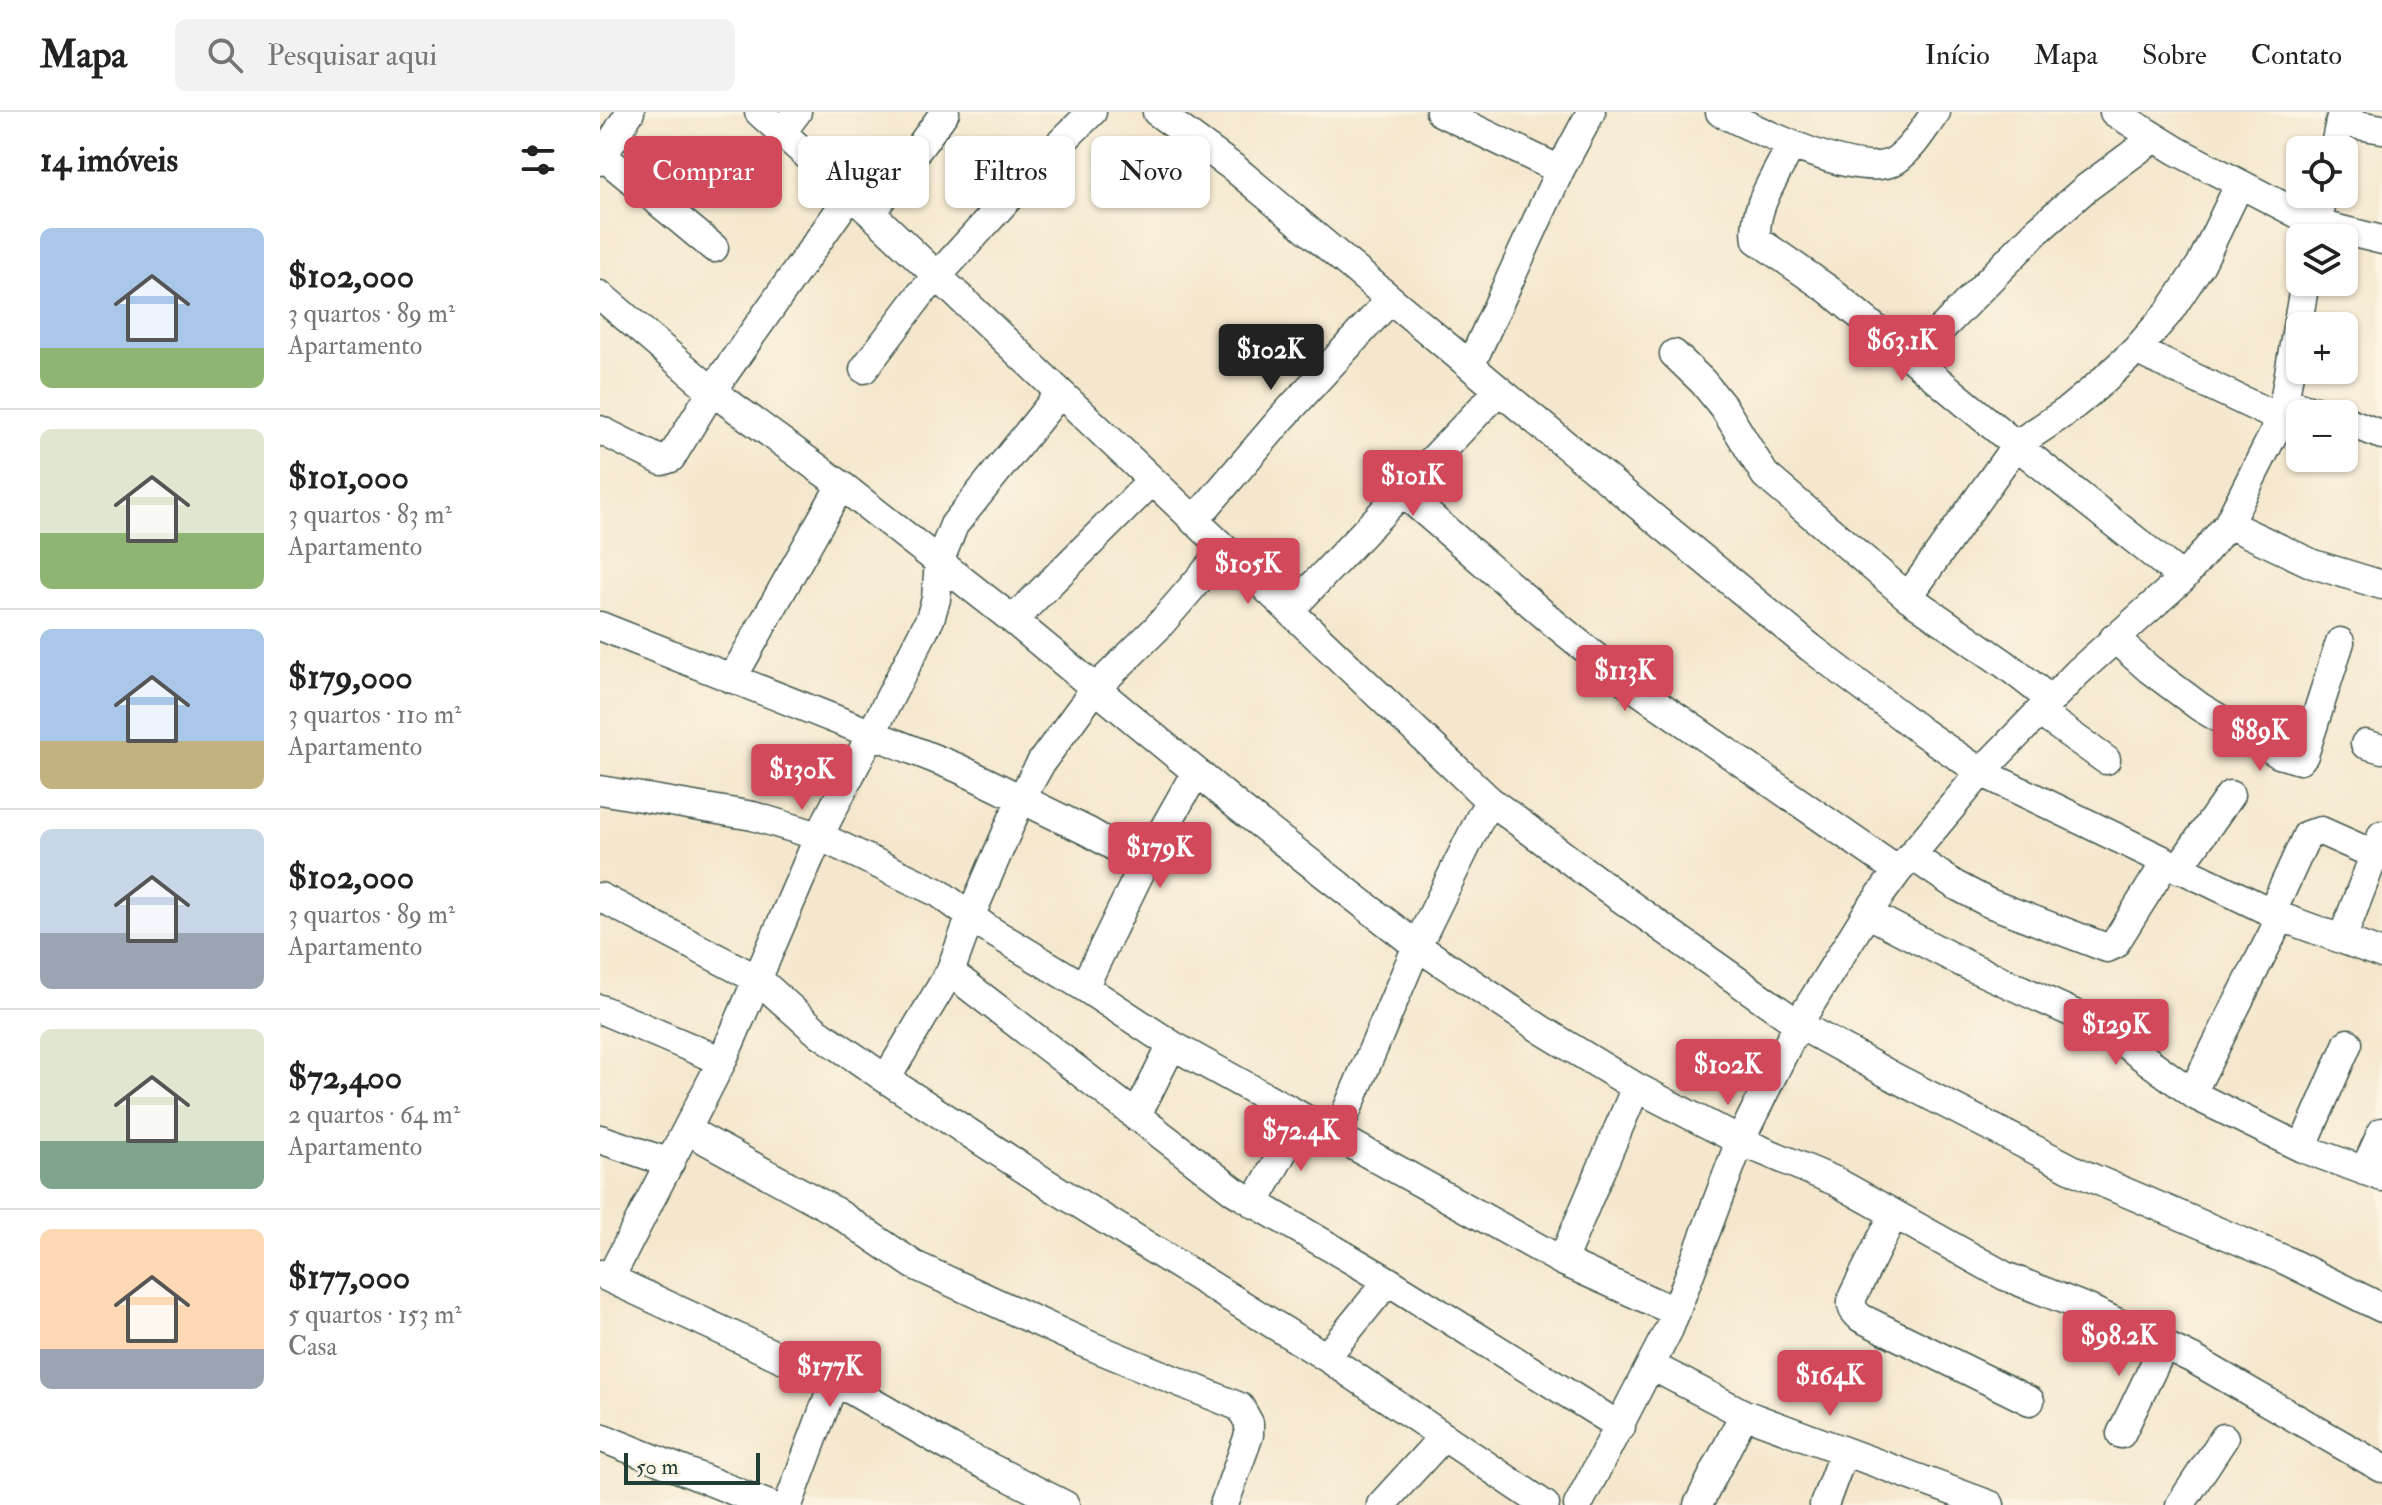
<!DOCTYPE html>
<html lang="pt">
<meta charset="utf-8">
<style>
:root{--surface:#fff;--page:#f2f2f2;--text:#222;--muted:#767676;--line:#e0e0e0;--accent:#d1495b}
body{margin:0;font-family:"IM FELL Double Pica",serif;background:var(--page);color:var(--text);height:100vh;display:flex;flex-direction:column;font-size:30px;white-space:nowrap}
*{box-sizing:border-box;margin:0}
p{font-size:26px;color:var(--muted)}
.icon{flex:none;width:44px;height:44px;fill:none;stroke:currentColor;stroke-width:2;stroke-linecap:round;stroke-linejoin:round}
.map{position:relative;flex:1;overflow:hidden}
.panel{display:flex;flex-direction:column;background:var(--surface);width:600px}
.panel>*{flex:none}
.banner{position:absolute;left:24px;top:24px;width:760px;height:72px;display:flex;gap:16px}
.tools{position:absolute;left:1686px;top:24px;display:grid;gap:16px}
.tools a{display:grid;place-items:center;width:72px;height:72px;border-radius:12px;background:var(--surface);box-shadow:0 2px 6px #0004;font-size:40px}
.scale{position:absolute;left:24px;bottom:20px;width:136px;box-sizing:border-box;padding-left:8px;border:4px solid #1f3d34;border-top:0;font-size:22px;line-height:28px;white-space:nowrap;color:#1f3d34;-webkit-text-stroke:6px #fcf5e5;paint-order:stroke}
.price{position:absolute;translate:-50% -68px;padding:0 18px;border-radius:8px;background:var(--accent);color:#fff;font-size:26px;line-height:52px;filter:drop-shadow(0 2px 4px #0008)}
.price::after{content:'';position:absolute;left:50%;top:48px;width:24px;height:18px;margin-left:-12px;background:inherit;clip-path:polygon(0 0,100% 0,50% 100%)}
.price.active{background:#222;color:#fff}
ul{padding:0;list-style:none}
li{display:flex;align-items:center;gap:24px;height:200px;padding:0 40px}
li+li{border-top:2px solid var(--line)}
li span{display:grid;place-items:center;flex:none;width:224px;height:160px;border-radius:12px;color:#555}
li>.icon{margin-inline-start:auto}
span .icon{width:96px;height:96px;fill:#fffc;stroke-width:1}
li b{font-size:34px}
h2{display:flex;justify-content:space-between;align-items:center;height:96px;padding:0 40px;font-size:34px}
.pill{padding:0 28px;border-radius:12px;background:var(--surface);box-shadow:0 2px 6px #0004;font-size:28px;line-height:72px}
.pill.active{background:var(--accent);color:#fff}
header{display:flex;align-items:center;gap:48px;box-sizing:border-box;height:112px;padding:0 40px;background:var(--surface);border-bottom:2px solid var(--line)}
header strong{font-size:38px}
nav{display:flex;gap:44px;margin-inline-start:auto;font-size:28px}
.search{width:560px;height:72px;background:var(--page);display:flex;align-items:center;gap:20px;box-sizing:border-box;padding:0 28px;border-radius:12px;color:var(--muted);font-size:30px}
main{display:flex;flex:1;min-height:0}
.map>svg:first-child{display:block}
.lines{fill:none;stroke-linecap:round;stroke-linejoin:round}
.minor-casing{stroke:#3f564b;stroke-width:31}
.minor{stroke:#fff;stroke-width:28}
</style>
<header>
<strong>Mapa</strong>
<div class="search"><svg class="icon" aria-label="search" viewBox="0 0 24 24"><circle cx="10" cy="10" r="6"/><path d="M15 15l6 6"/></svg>Pesquisar aqui</div>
<nav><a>Início</a><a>Mapa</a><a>Sobre</a><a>Contato</a></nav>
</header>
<main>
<section class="panel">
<h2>14 imóveis<svg class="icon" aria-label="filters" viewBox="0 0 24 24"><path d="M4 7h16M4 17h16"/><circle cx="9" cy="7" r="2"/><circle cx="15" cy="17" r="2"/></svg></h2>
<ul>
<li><span style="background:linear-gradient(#a9c7e8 75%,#8fb573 0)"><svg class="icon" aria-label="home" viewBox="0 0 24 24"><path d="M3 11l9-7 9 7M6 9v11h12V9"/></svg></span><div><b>$102,000</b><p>3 quartos · 89 m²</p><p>Apartamento</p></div></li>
<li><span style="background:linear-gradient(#dfe7d0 65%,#8fb573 0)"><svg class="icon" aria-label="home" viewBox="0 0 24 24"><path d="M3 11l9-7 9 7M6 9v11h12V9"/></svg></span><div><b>$101,000</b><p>3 quartos · 83 m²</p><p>Apartamento</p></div></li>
<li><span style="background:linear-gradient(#a9c7e8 70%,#c2b280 0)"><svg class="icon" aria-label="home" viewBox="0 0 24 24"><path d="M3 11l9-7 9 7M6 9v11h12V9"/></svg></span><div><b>$179,000</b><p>3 quartos · 110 m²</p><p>Apartamento</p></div></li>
<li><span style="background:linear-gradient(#c9d6e8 65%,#9aa5b1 0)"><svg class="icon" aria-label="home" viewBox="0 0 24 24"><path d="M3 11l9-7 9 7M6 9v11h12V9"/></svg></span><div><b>$102,000</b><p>3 quartos · 89 m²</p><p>Apartamento</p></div></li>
<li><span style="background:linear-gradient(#dfe7d0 70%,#7fa58c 0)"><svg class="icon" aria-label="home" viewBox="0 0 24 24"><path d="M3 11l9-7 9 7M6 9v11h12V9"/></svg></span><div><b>$72,400</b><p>2 quartos · 64 m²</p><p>Apartamento</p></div></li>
<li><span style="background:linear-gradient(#ffd9b3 75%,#9aa5b1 0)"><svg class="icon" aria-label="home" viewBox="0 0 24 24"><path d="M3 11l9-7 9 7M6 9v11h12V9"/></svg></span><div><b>$177,000</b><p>5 quartos · 153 m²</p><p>Casa</p></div></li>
</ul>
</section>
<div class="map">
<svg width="1782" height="1393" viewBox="0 0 1782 1393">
<rect width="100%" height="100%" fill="#fcf5e5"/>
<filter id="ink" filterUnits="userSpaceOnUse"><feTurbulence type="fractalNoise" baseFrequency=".0125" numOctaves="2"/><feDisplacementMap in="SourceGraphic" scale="16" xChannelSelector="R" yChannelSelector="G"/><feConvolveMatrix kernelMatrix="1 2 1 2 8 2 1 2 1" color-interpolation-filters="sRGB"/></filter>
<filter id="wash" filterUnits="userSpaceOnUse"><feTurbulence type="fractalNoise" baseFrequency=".006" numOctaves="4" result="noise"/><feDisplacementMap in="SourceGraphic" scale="32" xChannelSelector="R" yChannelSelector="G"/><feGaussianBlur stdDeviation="1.8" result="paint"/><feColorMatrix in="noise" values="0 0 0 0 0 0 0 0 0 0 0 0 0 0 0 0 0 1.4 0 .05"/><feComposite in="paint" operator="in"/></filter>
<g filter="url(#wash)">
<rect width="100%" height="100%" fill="#f4e7cd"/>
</g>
<g filter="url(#ink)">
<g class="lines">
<g class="minor-casing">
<path id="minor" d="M159,0l112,101 618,587 126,94 183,130 96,53 184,95 207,88 97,48
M557,0l77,56 265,222 312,258 111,84 59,40 300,145 101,37
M840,0l120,58
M1120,0c35,17 142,71 176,48 17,-12 28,-32 40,-48
M1514,0l63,39 140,73 65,16
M1740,10l42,7
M182,20l15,-20
M1191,33c-13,28 -40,64 -34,95l72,50 187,155 167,133
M1734,38l8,-38
M3,44l111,92
M0,49l30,-49
M271,101l74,-101
M1714,126l10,-44
M0,183l112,96 129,94 172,135 228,189 176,137 125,84 94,57 104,54 95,40 170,95 86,34 104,50 187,108
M1536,238l145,69
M1074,242l29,28 21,26 41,67 143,122 98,68 45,35
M1313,246l124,-127 48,-42 69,-51
M871,252l89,-194 31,-58
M264,257l56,-74 126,-138 46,-45
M1686,290l39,12
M1744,308l38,15
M0,318l62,31 9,-3 41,-67 139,-197
M802,380l153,132 74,60 269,187
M594,409l88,-103 108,-118
M1628,412l85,40 69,21
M1308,485l108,-152 51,-34 29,-24 40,-37 33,-38 32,-48 38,-79
M690,498l209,-220
M413,508l139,-139
M0,514l358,142 131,64 55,32
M1514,526l35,31 51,38 79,47 21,6 4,-5 36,-113
M132,567l109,-194
M1439,600l67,48
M1765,632l17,5
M0,678l153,26 66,20 120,57 49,36 96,58 88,58 390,216 114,51
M1311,743l44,30 34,18 118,45 7,-3 52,-83
M1578,757l52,-74
M0,785l159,83 56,50 71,49 157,102 283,176 219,148
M1672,800l35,-77 14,-4 54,24
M1267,801l98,51 134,61 97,71 106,52 80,29
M1742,827l40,-104
M350,860l284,219 154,90 233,146
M484,875l60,-123 52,-92
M0,897l122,52
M286,967l64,-107 21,-57 51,-118 20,-36 53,-72 62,-61 68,-79
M1592,981l89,-176
M536,1005l36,-72
M87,1018l146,80 81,55 170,78 156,64 9,16v12l-25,70
M736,1024l81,-190 72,-146
M0,1027l70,24
M1702,1036l46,-105
M1764,1059l18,-39
M654,1092l48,-87
M1294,1102l-41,82c-3,11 0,15 8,22l169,83
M962,1149l74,-174
M0,1162l251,116 100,58 114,57
M10,1166l112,-217 97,-225 111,-217 6,-20 3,-37 15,-37 105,-131
M726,1245l62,-76
M1052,1254l92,48 246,91
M1521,1322l43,-89
M0,1325l169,68
M188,1393l46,-123
M781,1393l62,-68
M978,1393l91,-176 71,-188 58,-117 69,-111 31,-42 83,-99 97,-100 105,-94 45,-54 53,-105 24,-137
M1098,1393l46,-91
M1224,1393l20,-54
M1580,1393l44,-67"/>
</g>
<use href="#minor" class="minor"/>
</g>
</g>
</svg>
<div class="tools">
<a><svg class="icon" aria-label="locate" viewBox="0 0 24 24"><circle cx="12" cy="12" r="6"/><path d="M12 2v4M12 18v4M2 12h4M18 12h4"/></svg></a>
<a><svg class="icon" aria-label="layers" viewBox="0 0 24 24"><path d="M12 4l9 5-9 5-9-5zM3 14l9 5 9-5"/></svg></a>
<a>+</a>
<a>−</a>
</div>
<div class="scale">50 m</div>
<b class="price" style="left:1302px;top:271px">$63.1K</b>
<b class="price active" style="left:671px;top:280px">$102K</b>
<b class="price" style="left:813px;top:406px">$101K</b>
<b class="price" style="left:648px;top:494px">$105K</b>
<b class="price" style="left:1025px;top:601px">$113K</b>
<b class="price" style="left:1660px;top:661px">$89K</b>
<b class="price" style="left:202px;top:700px">$130K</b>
<b class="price" style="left:560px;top:778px">$179K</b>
<b class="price" style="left:1516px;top:955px">$129K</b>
<b class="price" style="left:1128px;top:995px">$102K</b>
<b class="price" style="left:701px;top:1061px">$72.4K</b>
<b class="price" style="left:1519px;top:1266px">$98.2K</b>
<b class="price" style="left:230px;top:1297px">$177K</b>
<b class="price" style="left:1230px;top:1306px">$164K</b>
<div class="banner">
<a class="pill active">Comprar</a>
<a class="pill">Alugar</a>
<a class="pill">Filtros</a>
<a class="pill">Novo</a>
</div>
</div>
</main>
